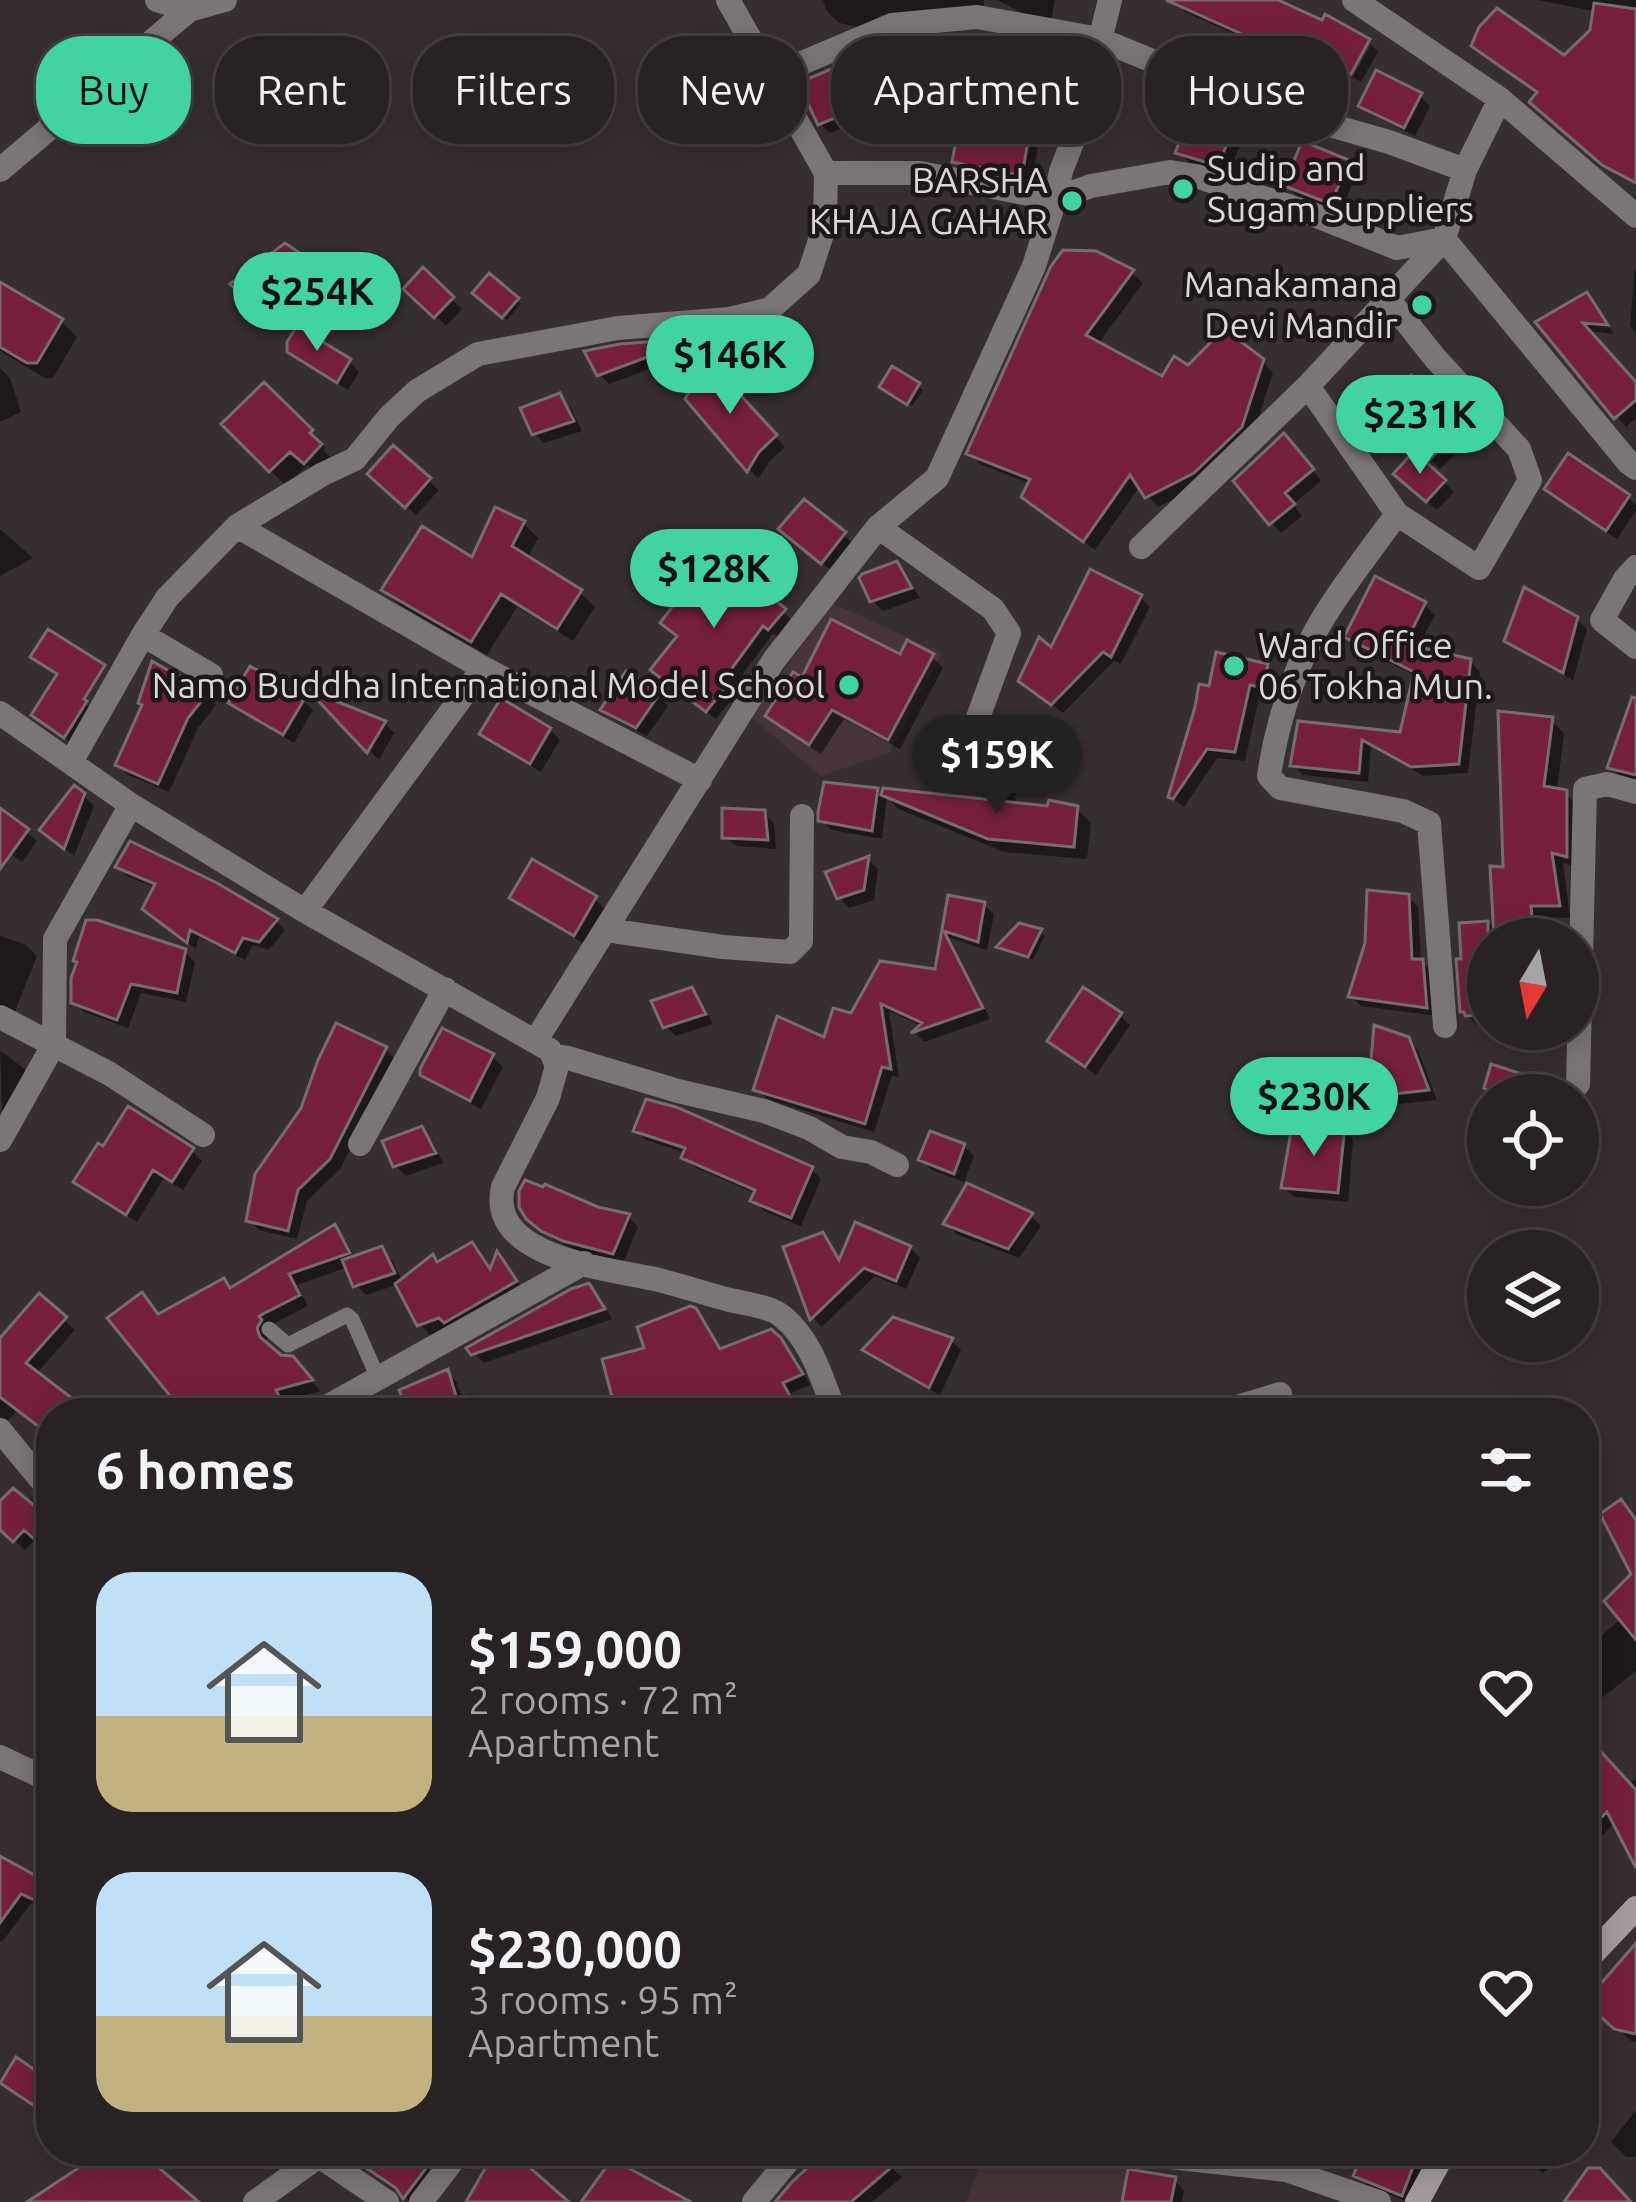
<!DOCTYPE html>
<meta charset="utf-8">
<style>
:root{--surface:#292224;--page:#352f31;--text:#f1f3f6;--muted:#a5a4a6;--line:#453f41;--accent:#42d4a0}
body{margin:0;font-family:Ubuntu,sans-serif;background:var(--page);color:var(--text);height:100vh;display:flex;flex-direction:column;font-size:45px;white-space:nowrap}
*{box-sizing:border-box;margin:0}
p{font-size:39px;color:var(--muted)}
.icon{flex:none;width:66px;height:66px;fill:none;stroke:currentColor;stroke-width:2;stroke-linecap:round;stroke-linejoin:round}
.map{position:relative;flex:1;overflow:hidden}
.drawer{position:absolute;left:36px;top:1398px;width:1563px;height:768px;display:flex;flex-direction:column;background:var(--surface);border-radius:48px;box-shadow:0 6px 30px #0003,0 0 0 3px var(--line)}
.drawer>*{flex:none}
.hud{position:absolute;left:36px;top:36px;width:1566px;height:108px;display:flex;gap:24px}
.needle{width:78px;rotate:190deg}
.controls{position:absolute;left:1467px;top:918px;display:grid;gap:24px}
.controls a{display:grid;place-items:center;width:132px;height:132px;border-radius:50%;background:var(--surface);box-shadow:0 6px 30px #0003,0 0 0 3px var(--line);font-size:60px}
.price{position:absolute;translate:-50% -102px;padding:0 27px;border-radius:42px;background:var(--accent);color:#111;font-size:39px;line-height:78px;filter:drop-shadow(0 3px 6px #0008)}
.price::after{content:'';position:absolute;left:50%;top:72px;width:36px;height:27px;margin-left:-18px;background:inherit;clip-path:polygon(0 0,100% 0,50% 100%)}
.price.current{background:#222;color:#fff}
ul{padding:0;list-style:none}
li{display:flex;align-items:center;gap:36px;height:300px;padding:0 60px}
li span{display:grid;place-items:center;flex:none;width:336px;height:240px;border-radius:36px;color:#555}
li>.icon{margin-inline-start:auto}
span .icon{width:144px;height:144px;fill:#fffc;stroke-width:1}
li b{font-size:51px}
h2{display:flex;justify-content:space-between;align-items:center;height:144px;padding:0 60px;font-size:51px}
.tag{padding:0 42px;border-radius:48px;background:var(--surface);box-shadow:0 6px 30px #0003,0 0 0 3px var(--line);font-size:42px;line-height:108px}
.tag.current{background:var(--accent);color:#111}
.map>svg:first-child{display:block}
.built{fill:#453538}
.shadow{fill:#0007}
.building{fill:#751f3d;stroke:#766c6e;stroke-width:3}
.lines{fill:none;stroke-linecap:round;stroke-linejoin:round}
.lane{stroke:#7a7576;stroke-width:15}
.street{stroke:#7a7576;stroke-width:24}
.secondary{stroke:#a39b9d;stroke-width:24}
.poi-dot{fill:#42d4a0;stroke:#1c1718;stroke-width:4.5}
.labels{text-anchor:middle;stroke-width:9;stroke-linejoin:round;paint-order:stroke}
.poi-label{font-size:36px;fill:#dcd6d7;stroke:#1c1718;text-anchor:end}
</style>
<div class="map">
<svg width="1636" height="2202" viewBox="0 0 1636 2202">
<rect width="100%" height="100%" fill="#372e30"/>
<path class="built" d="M832,603l110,50 -53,100 -68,23 -70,-59z
M985,2151h32l159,26 -5,25h-205z"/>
<path class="shadow" d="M823,0h161l-1,12 -103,3 3,13 -7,3 -37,-8 -13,-13z
M997,0h58l-4,22 -17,-3z
M1175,0h95l96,41 -19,33 -27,-15 -14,46 -38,-12 -11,-10 11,-34 -83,-37z
M1537,0h99v185l-19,-10 -74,-63 -4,-18 -54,-37 -11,-11 91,13 45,-45z
M1371,44l7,8 -17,30 -8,-5z
M873,54l10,10 15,39 -38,14 2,3 -32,13 -10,-10z
M947,88l121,7 10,10 -5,20 -29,-11 -13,70 -66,-13 -10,-10 5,-26 -10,-9 6,-29z
M1420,96l10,10 -15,30 -43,-21 -10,-10z
M1235,124l10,10 -17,40 -39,-12 -10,-10z
M1347,162l10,10 -16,40 -44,-16 -10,-10z
M1095,254l37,19 11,10 -45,61 65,37 25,-12 74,-8 11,12 -21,65 -47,45 -47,24 -18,-21 -45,64 -70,-53 6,-13 -51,-20 -10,-10z
M1635,269l1,1v63l-6,-7z
M423,272l39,37 -16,17 -39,-37z
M327,275l17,17 6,35 -67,4 -48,-47z
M490,277l31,27 -14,16 -31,-27z
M0,285l61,36 16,16 -24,41h-8l-45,-27z
M1586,296l10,10 18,28 -26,-3 48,54v33l-10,9 -87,-104z
M298,330l52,32 9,10 -11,18 -48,-28 -10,-11z
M671,343l11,14 -73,27 -10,-10z
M0,368l10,10 11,34 -21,10z
M893,370l30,20 -11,16 -26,-15z
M1411,379l31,31 -7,7 29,29 -24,23 -59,-59z
M724,380l61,67 -16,15 -11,17 -70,-81z
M264,386l62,62 -3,2 12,12 -14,16 -14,-13 -21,21 -61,-62z
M559,397l11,10 12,24 -38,12 -10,-10z
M1294,447l27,34 -28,23 9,12 -21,17 -44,-51z
M393,449l46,41 -23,25 -45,-42z
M1444,482l10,10 -17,18 -30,-26z
M1547,489l81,8 8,8v6l-19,28 -60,-40z
M805,503l49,41 -21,28 -41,-33z
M523,523l15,15 -11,21 53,34 15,14 -22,34 -56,-34 -30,48 -87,-50 -15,-15 88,-28z
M0,529l33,29 -33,18z
M896,564l10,11 14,23 -37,13 -11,-11z
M751,576l9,9 -3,5 36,31 -15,16 -5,-4 -42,57 5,4 -20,25 -52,-40 29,-84z
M1140,597l10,10 -29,57 -7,-3 -51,52 -31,-23 21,-38z
M1425,605l10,10 -18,34 53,12 10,11 -12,101 -44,3 -53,-29 -3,35 -65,-7 -10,-10 7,-40 102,10 14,-59 -58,-29 -10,-10z
M1576,619l11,10 -14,51 -55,-30 -10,-10z
M932,657l11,11 -43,81 -56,-30 -23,35 -42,-28 -11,-11 35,-34 98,-23z
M1266,666l11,11 -5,19 -12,-3 -15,68 -28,-3 -33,49 -2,-1 -11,-10 40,-107z
M206,695l10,10 -18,23 -29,64 -41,-17 -10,-10z
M658,696l10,10 -21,30 -34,-17 -10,-10z
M319,698l66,25 9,10 -15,27z
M303,700l10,10 -19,33 -52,-31 -10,-9z
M85,703l10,10 -20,32 -19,-13z
M1551,720l13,13 -7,58 8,2 13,12v62l-15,-4 7,55 -28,-1 2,22h-56v88l-8,1 -17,-17 -1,-85 34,-2 10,-54z
M550,730l10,10 -19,32 -48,-29 -10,-10z
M1636,730v50l-15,-3 -10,-10z
M1001,755l16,15 -2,35 62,4 14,14 -4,36 -83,-7 -106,-43 -11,-12 -5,42 -50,-9 -11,-11 55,-28 7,7 2,-6 117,12 -62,-33 -13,-12z
M83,795l11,11 -20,50 -21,-17z
M0,811l37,30 -15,21 -22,-16z
M764,813l10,10 2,26 -40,-3 -11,-10z
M868,860l10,9 -4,31 -25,8 -10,-11z
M118,867l158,54 9,9 -16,20 -16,-5 -8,15 -46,-23 -3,12 -41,-31 1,-30 -29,-12z
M1408,897l10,10 3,54 11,11 4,44 -75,-10 -10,-9z
M513,898l82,1 10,10 -20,35 -62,-36z
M951,899l32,5 11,10 -7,36 -37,-12 40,81 -66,23 -8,-9 6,-7 -33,-15 10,66 -7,-1 -18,56 -107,-33 -10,-10 69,-48 27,-25 85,-44z
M1020,927l21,5 4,4 -12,24 -33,-13z
M0,936l26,9 11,11 -22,55 -12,1 -3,4z
M184,951l11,11 -9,40 -45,-9 -13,35 -44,-16 -10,-10z
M691,990l10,10 12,24 -37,12 -11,-10z
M1120,1015l10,10 -34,50 -46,-34z
M1407,1039l11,11 19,50 -56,6 -10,-10z
M0,1043v7l27,21 -25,41z
M385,1049l10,10 -55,110 -33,32 -10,38 -38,-9 -10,-10z
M493,1057l10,10 -22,42 -47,-25 -11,-10z
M421,1129l10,10 12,24 -37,13 -10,-10z
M1343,1129l10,10 -5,63 -54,-5 -10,-10z
M636,1130l175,39 10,10 -20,47 -37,-15 -10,-10 3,-7 -63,-27 -10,-10 2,-4 -40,-13z
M964,1146l10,10 -10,26 -32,-12 -10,-10z
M104,1150l88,1 10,10 -19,29 -19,-12 -27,44 -50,-30 -10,-10z
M968,1187l63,29 10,10 -22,32 -63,-24 -9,-10z
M598,1210l30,7 10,10 -15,36 -47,-13 -21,-10 -15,-11z
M335,1228l10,11 10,19 26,-9 10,10 12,23 68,-36 21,26 6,-16 27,36 -95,43 -10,-11 -21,-40 -33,11 -10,-10 -8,-18 -51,18 11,21 -41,21 4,5 -5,8 3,9 34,21 17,21 -36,10 6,12h-133l-2,-4 21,-11 -17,-82 73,-26z
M822,1236l10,10 9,16 69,-14 10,10 -14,31 -31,-13 -53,51 -9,-9 -26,-69z
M588,1286l11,10 13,23 -128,44 -14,-14z
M39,1297l36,33 -39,44 46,37 -31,2v22l-33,-25 -18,18v-75z
M770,1332l27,28 13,25 -19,8 10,20h-53z
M951,1340l10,10 -21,45 -65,-36 -9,-9z
M648,1350l61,63h-90l-14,-52z
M448,1373l9,10 5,14 10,-3 10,11 4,8h-74z
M31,1498l14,13 6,-1v41l-15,-13 -11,12 -25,-22v-25h26z
M1584,1591l8,9 -8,9z
M1636,1597v74l-52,41v-62l38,-32z
M1584,1737l44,47 8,-5v79l-20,-36 -27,27 -5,-4z
M0,1859l46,25 5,-10v37l-19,-9 -30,40 -2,-1z
M1636,1949v93l-5,-1 -42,-40z
M1636,2110v47h-10l-15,-15z
M360,2151h74l13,13 -37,38 -8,-9 -48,-36z
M600,2151h48l-15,22 42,29h-90l30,-43z
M849,2151h22l31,26 -30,25h-93z
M1309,2151h102l16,14 -19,37 -41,-17 -10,-10 3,-8 -41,-4z
M1511,2151h48l-1,11 -15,11z
M1174,2180l10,10 -2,12h-57z"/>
<path class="building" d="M1166,0h112l44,20 3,-6 45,25 -19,35 -41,-22 -13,45 -43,-13 12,-39z
M1594,3l42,6v174l-34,-18 -73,-63 8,-10 -66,-46 8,-19 18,-19 67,47 26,-25z
M874,51l16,42 -38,14 2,3 -36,15 -20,-42z
M949,61l78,15 43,16 -7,25 -29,-10 -12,69 -70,-14 6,-33 -11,-2 8,-36 -11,-2z
M1376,70l46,23 -18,35 -46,-22z
M1195,104l41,18 -18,44 -43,-13z
M1302,141l47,19 -18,44 -47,-18z
M285,243l44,30 7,39 -72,4 -34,-32z
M1063,250l33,1 38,19 -48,65 76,41 12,-20 14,9 36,-36 40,30 -22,68 -48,46 -49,25 -15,-23 -47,67 -62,-45 9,-18 -64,-25 85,-188z
M423,267l31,30 -20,21 -31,-29z
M489,273l30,25 -17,20 -30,-25z
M0,282l63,37 -26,44h-10l-27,-16z
M1587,292l21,33 -25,-2 53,59v18l-22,19 -79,-97z
M297,326l54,33 -14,24 -50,-31v-10z
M672,340l2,7 -77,29 -13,-25 36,-7z
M714,366l63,69 -18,17 -12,20 -62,-73 11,-19z
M892,366l28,17 -13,22 -28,-18z
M1411,375l24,23 -8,8 29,28 -28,27 -51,-51z
M264,382l49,48 -3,3 12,11 -18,20 -14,-12 -21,20 -48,-48z
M560,393l14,28 -42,14 -12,-27z
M1284,433l30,36 -29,24 10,11 -26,21 -36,-44z
M393,445l38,33 -26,30 -38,-34z
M1414,451l32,29 -20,22 -33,-28z
M1568,453l62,42 -24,36 -62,-42z
M804,499l42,33 -25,32 -43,-35z
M495,507l30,14 -13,25 70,44 -25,39 -56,-35 -30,48 -90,-52 41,-64 50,31z
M723,552l30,22 -4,5 37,30 -18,21 -5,-4 -39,53 5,4 -23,29 -56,-42 27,-34 -17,-13 27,-36 6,4z
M897,561l15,27 -42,14 -11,-24 3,-4z
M1090,569l52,26 -31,62 -8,-5 -52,53 -33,-24 21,-44 12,10z
M1375,576l51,26 -21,42 66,15 -12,105 -48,3 -49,-27 -3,33 -69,-7 8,-45 102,11 14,-60 -70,-35z
M1524,587l54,30 -15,56 -59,-32z
M831,619l69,35 7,-14 27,14 -46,86 -56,-30 -23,35 -44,-29 28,-44 9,5z
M48,629l57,36 -21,34 3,2 -23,37 -33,-23 26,-41 -27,-17z
M1216,652l52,12 -5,24 -13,-3 -15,67 -28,-3 -34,50 -5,-2 27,-90 4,-23 10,2z
M152,661l56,32 -20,25 -30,66 -43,-19 27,-60 -4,-2z
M250,666l55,32 -22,37 -55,-32z
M626,671l34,22 -24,35 -36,-18z
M308,690l78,31 -19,32z
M1632,697l4,1v77l-29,-7z
M501,698l50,30 -21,36 -51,-30z
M1498,711l55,6 -9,69 23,4v67l-15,-4 8,53h-29l3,33h-40l-4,-73 13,1z
M1002,752l-2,45 -80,-41z
M824,782l54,6 -6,43 -54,-10v-9z
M74,785l11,8 -21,56 -25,-19z
M883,788l164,18 2,-6 29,6 -4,41 -86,-8 -107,-44z
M0,808l29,21 -29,40z
M722,808l43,2 3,30 -46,-2z
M130,841l87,42 61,36 -19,23 -16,-4 -8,15 -45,-23 -3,13 -45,-34 13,-25 -40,-17z
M869,856l-5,34 -27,9 -12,-27z
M532,859l65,37 -23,40 -65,-38z
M1367,890l42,4 3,65h11l4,49 -79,-11 17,-54z
M948,895l37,7 -7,40 -34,-11 39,77 -72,25 11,-10 -41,-19 10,65 -9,-2 -17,57 -112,-34 24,-74 47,21 9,-29 18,5 29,-52 55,8z
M86,920h11l89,29 -9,44 -46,-9 -14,36 -46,-17v-25l6,-16 -4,-1z
M1488,921v94l-23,1 -1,-4h-4l-4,-53h5l-2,-36z
M1019,923l23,6 -14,28 -32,-10z
M692,987l14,27 -43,14 -12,-27z
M1083,987l39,26 -37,54 -38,-26z
M336,1023l51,24 -57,112 -32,31 -10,41 -42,-10 9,-47 46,-66 17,-48z
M1374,1025l35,12 20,53 -61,7z
M442,1028l52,26 -24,47 -50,-26v-6z
M1491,1064l71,23 4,8h-71l-11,-7z
M646,1099l30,8 137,60 -22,51 -41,-17 5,-11 -74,-32 4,-10 -52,-17z
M128,1106l66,42 -22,34 -19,-12 -27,45 -53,-33 25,-39 5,3z
M422,1126l14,27 -43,14 -11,-26z
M1292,1126h53l-7,67 -57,-5z
M930,1131l35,13 -11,30 -36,-14z
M525,1180l18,7 2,-3 53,23 32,7 -17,40 -50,-13 -22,-10 -15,-12 -7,-12v-16z
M967,1183l66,30 -25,36 -65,-25z
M855,1222l56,24 -15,35 -32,-13 -54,52 -27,-73 40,-15 16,28z
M335,1224l15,29 -61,21 11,21 -41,21 3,4 -5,8 3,9 21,18 12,1 20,24 -37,10 11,23h-103l-77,-95 35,-26 16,22 66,-36 6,10z
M472,1242l18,27 7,-18 20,30 -73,42 -5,-5 -22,8 -22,-42 38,-30 4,8z
M382,1246l13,27 -42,14 -11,-27z
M589,1283l16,26 -134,46 -5,-7 105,-59z
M39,1293l28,24 -41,46 47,36 -11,14h-11v15l-4,5 -47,-36v-59z
M690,1306l6,2 24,41 51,-20 10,9 22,36 -20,9 16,30h-136l-6,-16 -41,15 -14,-53 42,-11 -7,-21z
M893,1317l60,21 -24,50 -67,-38z
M448,1369l13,44h-52l-10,-23z
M13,1488l38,31v35l-27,-24 -11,12 -13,-12v-29z
M1621,1499l15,21v120l-32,-39 27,-27 -31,-60z
M1584,1733l52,57v78l-29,-56 -23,22z
M0,1856l51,28v24l-30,-14 -21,29z
M1636,1943v91l-22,-5 -29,-27z
M16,2057l35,24v36l-51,-34z
M104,2151h35l60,51h-172z
M341,2151h98l-36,48 -7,-11z
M495,2151h16l58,51h-103z
M826,2151h50l18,14 -43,37h-76l17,-20z
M1364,2151h55l-17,45 -49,-20z
M612,2159l79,43h-110z
M1588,2168h12l31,34h-67z
M1128,2169l48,8 -5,25h-49z"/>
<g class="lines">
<path class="lane" d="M269,1329l19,16 59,-30 5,4 26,59"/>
<path class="street" d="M157,0l32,10 36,-10
M1354,0l146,99 136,117
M771,76l121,-51 85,-8 122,22 161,66 129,37 76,28
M0,170l189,-160
M1055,199l36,-13 79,-14 26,4 116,38 85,34 47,-9 185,224 7,5
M1055,199l6,-28 17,-44 32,-127
M1308,386l89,128 82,54 51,-88 -11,-31 -84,-91 -47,-59
M1397,514c-24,33 -50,66 -72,101 -29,46 -48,107 -56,161l11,12 123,23 26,12 16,203
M237,526l246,142 217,112
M878,527l115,82 16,24 -33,90
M1141,547l167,-161 136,-147 21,-69 35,-71
M1636,567l-11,12 -23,41 34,27
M143,635l68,40
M0,713l131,92 174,106 245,139 7,16 -9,32 -45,89c-17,72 109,82 156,93 24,6 47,14 71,20 16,4 40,6 53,17 29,24 39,62 52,96
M71,762l72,-127 24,-37 70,-72 86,-52 32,-15 34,-42 28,-26 61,-37 140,-26 112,-9 40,-10 39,-35 16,-49 1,-52
M305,911l178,-243
M606,930l117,17 67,5 11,-11 1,-125
M0,1017l110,57 93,61
M536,1040l238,-380 104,-133 59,-49 97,-212 21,-67 -135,-26h-94l-98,-173
M553,1056l15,2 110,33 86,20 45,17 33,19 29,5 26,13
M1578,1084l7,-295 22,-5 29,8
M0,1140l54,-96 1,-105 76,-134
M360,1144l85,-155
M316,1413l268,-150
M1217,1413l63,-19
M0,1430l51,62
M0,1757l51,24
M1116,2151l170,19 93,32
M255,2202l64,-46 68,46
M421,2202l39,-51
M754,2202l42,-51"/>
<path class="secondary" d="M1584,1963l52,-55
M1417,2202l28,-51"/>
</g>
<g class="poi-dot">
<circle cx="1183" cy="189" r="12"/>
<circle cx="1072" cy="201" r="12"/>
<circle cx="1422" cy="305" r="12"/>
<circle cx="1234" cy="666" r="12"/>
<circle cx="849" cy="685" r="12"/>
</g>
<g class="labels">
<g class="poi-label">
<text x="1207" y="181" text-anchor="start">Sudip and<tspan x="1207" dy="41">Sugam Suppliers</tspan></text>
<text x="1048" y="193">BARSHA<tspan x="1048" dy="41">KHAJA GAHAR</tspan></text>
<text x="1398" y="297">Manakamana<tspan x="1398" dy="41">Devi Mandir</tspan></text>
<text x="1258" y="658" text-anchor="start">Ward Office<tspan x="1258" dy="41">06 Tokha Mun.</tspan></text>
<text x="825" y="698">Namo Buddha International Model School</text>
</g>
</g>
</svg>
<div class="controls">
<a><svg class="needle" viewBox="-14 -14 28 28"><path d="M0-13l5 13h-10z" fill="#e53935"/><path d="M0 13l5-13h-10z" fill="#a5a4a6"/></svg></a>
<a><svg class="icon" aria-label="locate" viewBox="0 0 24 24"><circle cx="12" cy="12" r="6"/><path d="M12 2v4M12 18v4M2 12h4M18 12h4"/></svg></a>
<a><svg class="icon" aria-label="layers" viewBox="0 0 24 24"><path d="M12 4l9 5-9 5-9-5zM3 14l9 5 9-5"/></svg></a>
</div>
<b class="price" style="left:317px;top:354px">$254K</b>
<b class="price" style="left:730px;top:417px">$146K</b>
<b class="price" style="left:1420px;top:477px">$231K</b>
<b class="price" style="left:714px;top:631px">$128K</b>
<b class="price current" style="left:997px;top:817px">$159K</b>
<b class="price" style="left:1314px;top:1159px">$230K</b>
<div class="hud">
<a class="tag current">Buy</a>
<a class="tag">Rent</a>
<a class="tag">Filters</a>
<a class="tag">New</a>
<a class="tag">Apartment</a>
<a class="tag">House</a>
</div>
<section class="drawer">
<h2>6 homes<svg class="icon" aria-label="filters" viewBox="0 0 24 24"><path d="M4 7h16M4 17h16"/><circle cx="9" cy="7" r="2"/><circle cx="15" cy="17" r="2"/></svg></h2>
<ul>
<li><span style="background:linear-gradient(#bfe0f5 60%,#c2b280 0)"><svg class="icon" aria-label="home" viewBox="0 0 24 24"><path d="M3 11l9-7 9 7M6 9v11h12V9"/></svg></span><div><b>$159,000</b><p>2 rooms · 72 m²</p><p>Apartment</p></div><svg class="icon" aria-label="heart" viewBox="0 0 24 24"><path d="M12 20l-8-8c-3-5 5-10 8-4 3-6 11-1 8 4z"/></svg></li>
<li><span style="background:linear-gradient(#bfe0f5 60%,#c2b280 0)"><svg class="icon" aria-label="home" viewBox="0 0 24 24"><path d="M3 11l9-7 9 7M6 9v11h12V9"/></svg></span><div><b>$230,000</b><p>3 rooms · 95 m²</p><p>Apartment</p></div><svg class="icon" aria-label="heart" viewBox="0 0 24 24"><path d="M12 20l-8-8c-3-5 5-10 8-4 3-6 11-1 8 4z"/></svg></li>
</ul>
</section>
</div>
